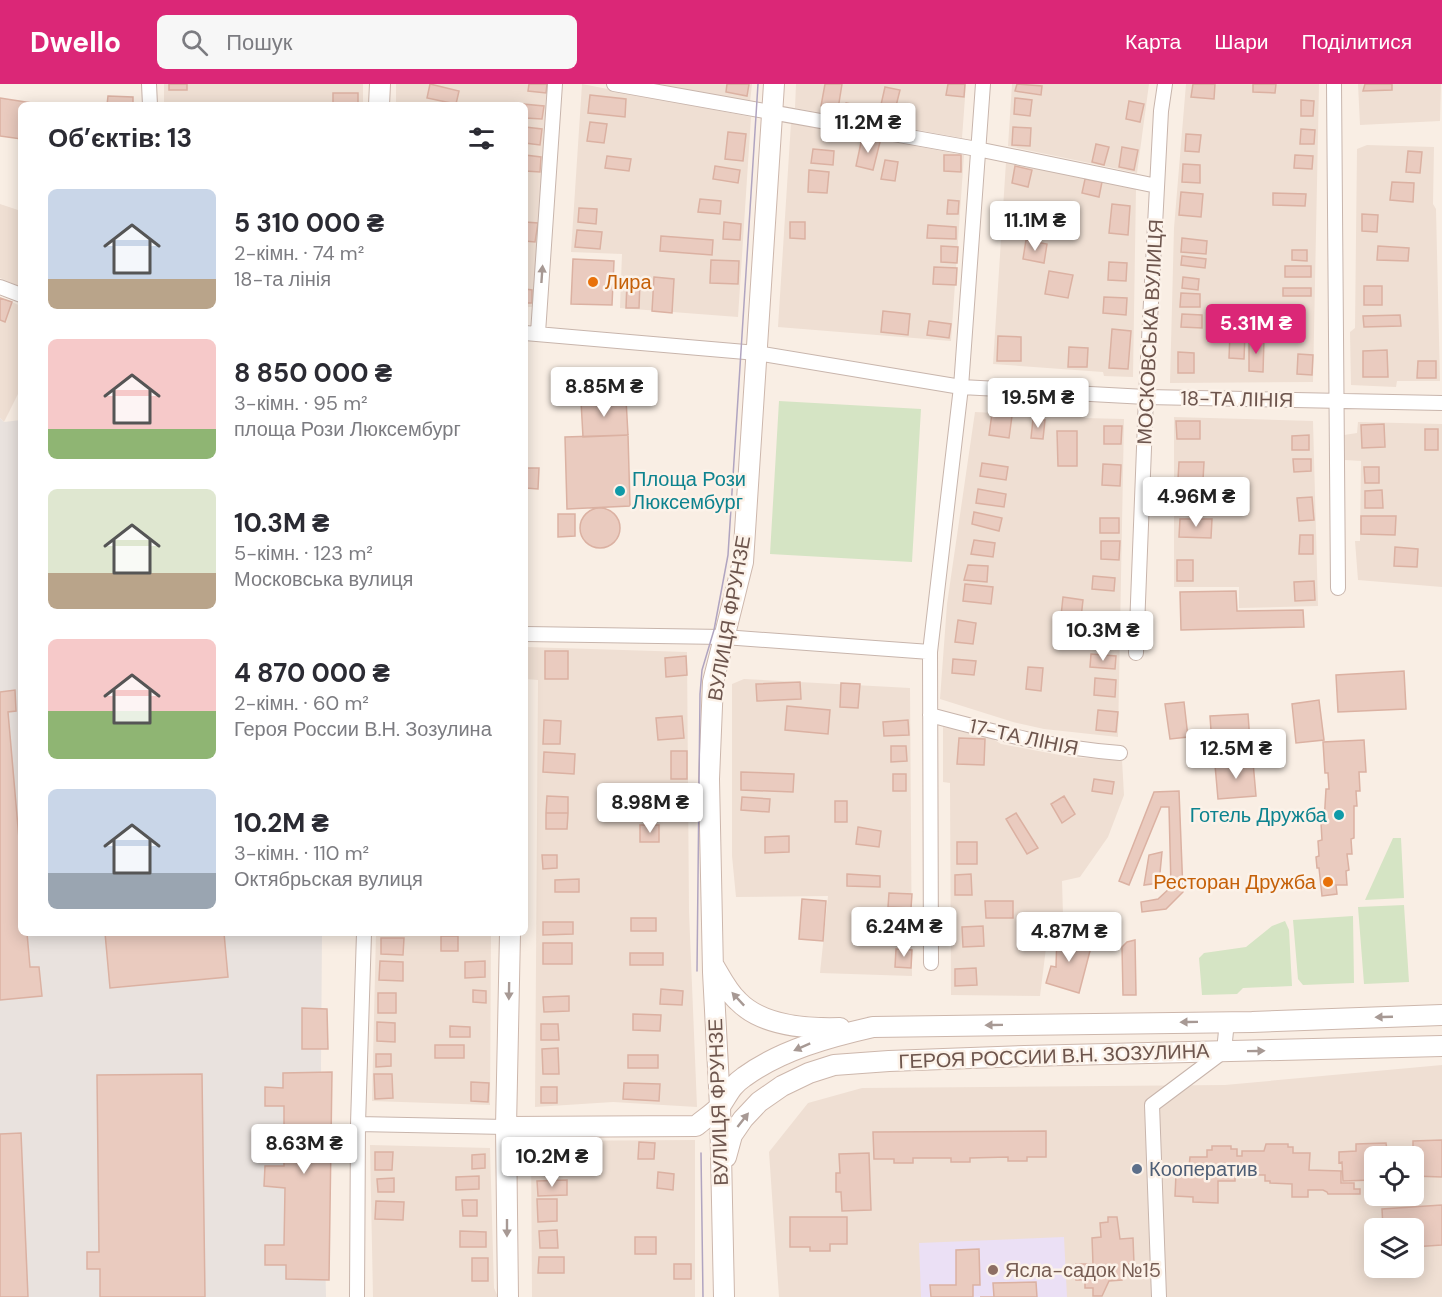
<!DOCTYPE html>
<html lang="uk">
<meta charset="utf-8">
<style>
:root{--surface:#fff;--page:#f7f7f7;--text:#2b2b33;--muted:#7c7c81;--accent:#db2777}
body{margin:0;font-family:"DM Sans",sans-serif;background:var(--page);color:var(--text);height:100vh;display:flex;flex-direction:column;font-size:22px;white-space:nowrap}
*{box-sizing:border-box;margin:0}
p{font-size:20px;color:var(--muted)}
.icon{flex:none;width:33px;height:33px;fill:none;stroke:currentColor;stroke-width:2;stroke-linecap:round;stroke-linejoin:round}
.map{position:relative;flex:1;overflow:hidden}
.details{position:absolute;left:18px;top:18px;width:510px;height:834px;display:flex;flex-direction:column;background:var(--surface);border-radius:9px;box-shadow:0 3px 15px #0003}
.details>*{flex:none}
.fabs{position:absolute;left:1364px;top:1062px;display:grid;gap:12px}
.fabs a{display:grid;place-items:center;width:60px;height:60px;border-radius:9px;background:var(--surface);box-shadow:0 3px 15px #0003;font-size:30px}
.price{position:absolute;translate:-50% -51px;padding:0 14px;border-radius:6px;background:#fff;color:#222;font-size:20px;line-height:39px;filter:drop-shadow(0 2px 3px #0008)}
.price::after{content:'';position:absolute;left:50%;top:36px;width:18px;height:14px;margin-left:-9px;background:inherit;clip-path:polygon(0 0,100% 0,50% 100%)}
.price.current{background:var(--accent);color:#fff}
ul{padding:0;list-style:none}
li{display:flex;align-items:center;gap:18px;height:150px;padding:0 30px}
li span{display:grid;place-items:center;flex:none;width:168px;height:120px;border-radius:9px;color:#555}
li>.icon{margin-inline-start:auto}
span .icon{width:72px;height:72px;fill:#fffc;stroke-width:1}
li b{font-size:26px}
h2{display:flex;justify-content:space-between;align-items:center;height:72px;padding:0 30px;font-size:26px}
header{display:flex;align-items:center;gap:36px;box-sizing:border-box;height:84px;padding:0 30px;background:var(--accent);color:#fff}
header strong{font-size:28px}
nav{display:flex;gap:33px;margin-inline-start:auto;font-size:21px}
.search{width:420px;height:54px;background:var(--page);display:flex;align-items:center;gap:15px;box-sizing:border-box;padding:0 21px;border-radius:9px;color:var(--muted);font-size:22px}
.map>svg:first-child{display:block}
.residential{fill:#efdfd3;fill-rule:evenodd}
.industrial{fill:#e9e2de}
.education{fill:#ebe0f5}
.green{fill:#d5e4c4}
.building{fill:#eacbbf;stroke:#dbb1a2;stroke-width:1.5}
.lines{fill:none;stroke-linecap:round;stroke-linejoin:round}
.street-casing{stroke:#c8b5ac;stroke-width:16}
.secondary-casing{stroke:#cdb7ac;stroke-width:22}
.street{stroke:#fff;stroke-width:14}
.secondary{stroke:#fff;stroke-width:20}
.tram{stroke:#b0a4c0;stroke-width:1.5}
.oneway{fill:#a79994}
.food-dot{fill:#e8710a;stroke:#fcf2e9;stroke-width:2}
.culture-dot{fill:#0f9aa8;stroke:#fcf2e9;stroke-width:2}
.service-dot{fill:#5c6f8a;stroke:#fcf2e9;stroke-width:2}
.education-dot{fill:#8d6e63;stroke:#fcf2e9;stroke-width:2}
.labels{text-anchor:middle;stroke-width:5;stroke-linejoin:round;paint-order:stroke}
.food-label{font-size:20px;fill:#c56008;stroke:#fcf2e9;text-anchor:start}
.street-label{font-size:20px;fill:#6d554d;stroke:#fcf2e9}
.culture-label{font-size:20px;fill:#0d838f;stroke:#fcf2e9;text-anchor:start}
.service-label{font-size:20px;fill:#4e5e75;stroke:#fcf2e9;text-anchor:start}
.education-label{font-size:20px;fill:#785e54;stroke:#fcf2e9;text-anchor:start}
</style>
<header>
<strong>Dwello</strong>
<div class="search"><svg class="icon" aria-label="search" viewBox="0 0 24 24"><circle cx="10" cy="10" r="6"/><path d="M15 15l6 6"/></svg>Пошук</div>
<nav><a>Карта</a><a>Шари</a><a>Поділитися</a></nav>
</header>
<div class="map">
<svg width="1442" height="1213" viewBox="0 0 1442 1213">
<rect width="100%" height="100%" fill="#f9eee4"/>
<path class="residential" d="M164,0h199v21h-199z
M396,0h156l-17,223h-10v-202h-129z
M582,0l169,33 -13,200 -118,-9 2,-54 -51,-2z
M659,0h93l-2,18z
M796,0h170l-4,54 -167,-30z
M1012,0h137l-12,89 -129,-27z
M1186,0h133l-6,298 -143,1 4,-155z
M1358,0h83l-1,37 -80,4z
M791,39l173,32 -13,186 -173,-14z
M1367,61l67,2 -1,57 3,5 4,172h-43l-1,6 -45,-2 -1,-53 5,-4 2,-179z
M1006,78l130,26 -3,189 -29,-1 -1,-4 -110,-8z
M0,120l21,7v76l-21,-9z
M0,213l21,9v82l-17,34 -4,-4z
M1051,324l33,1 1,9 39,1 -6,318 -74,-8 -31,-7 -73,-23 7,-95 28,-192 74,4z
M1174,333l139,4 5,185 -79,2v-21h-65z
M1358,338l84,2v163l-84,-7 -3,-39h5l1,-80 -16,-1 -1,-25 13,-2z
M526,563l161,5 2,260 8,195 -84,-5 -78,5 3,-427 -12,-1z
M744,595l166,9 2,288 -92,-3 8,-77 -92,1 -4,-41v-172z
M943,643l42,7 16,10 69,13 52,3 2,35 -16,42 -28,40 -18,4 1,34 -13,1 -10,80 -89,-1 -1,-212 -7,-1z
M376,849h115l-1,172 -118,-4z
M1442,981v232h-663l-10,-145 39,-49 54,-15 363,-3zM1374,1072h39v40h-39zM1374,1144h39v40h-39z
M695,1056v157h-163l-1,-156z
M370,1061l120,3 4,140 4,9h-125z"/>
<path class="industrial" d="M0,334l4,4 17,-2v513h301l-1,133 5,231h-326z"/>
<path class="education" d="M1064,1153l3,60h-146l-2,-54z"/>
<path class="green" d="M779,317l142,8 -9,153 -142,-8z
M1393,754h8l3,60 -39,2z
M1404,821l5,77 -45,2 -6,-77z
M1353,832l1,67 -51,2 -5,-6 -5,-59z
M1285,837l4,9 3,56 -49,2 -6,6 -35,1 -3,-37 5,-5 42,-6 26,-21z"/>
<path class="building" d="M169,0h18v6h-18z
M430,0l29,7 -3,13 -29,-6z
M529,0h18l-1,9 -18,-2z
M727,0h22l-2,12 -21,-4z
M825,0h17l-4,25 -17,-3z
M948,0h17l-1,13 -18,-2z
M1017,0l25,2 -1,9 -26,-4z
M1193,0h22l-1,15 -23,-2z
M1253,0h23l-1,9 -22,-1z
M1365,0h27v6l-29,1z
M885,3l15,3 -8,32 -14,-4z
M333,9h25v12h-25z
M590,11l36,4 -1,18 -37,-4z
M108,12l25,1v8h-26z
M0,14l45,7h-24v34l-21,-3z
M1015,14l17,2 -2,16 -16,-2z
M1301,16l13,1 -1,15h-12z
M1129,17l15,3 -4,18 -14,-3z
M846,19l15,3 -2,11 -16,-3z
M523,20l21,2 -2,13 -17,-1v-13z
M590,38l17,2 -3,19 -17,-2z
M525,43l17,2 -2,16 -15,-2z
M1013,43l18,1 -1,18 -18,-1z
M1301,45l14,1 -1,14h-14z
M728,48l18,2 -3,27 -18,-2z
M1186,50l15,1 -2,17 -14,-1z
M862,54l18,4 -7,28 -17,-4z
M1096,60l13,3 -5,18 -12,-3z
M1122,63l16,3 -4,20 -15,-3z
M813,65l21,2 -1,14 -22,-2z
M1408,67l14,1 -2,21 -14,-1z
M525,71l16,2 -1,15 -15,-1z
M944,71h17v17l-17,-1z
M1295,71l18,1 -1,13 -18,-1z
M607,72l24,3 -2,12 -24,-3z
M885,76l13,2 -3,19 -14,-2z
M1183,80l17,1v18l-18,-1z
M715,82l25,4 -2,13 -25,-4z
M1015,82l17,4 -4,17 -16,-4z
M809,86l20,2 -2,21 -19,-1z
M1085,95l17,3 -3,15 -17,-4z
M1392,98l22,1 -1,19 -23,-2z
M1181,108l22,2 -2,23 -22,-2z
M1273,109l33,1 -1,12 -32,-1z
M700,115l21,2 -1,13 -22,-2z
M948,116l11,1 -1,13h-11z
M1112,120l18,2 -2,29 -19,-2z
M579,124l18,1 -1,15 -18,-2z
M1362,130l16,1 -1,17 -15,-1z
M525,138l13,1 -3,19 -10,-1z
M724,138l17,2 -1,16 -17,-1z
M790,138h15v17l-15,-1z
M928,141l28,2v12l-29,-1z
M577,146l25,2 -2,17 -25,-2z
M661,152l52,4 -1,15 -52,-4z
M1182,154l25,3 -1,13 -25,-2z
M1026,156l21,4 -3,19 -21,-4z
M941,162l17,1 -1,16 -16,-1z
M1378,162l31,2 -1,13 -31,-1z
M1292,166h15v11l-15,-1z
M1182,172l24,3 -1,9 -24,-3z
M573,175l41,2 -2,44 -41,-1z
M711,176l28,1 -1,23 -28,-1z
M1109,178l18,1 -1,18 -18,-1z
M1285,182h26v11h-26z
M934,183l23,1 -1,17 -23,-1z
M1049,187l24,4 -5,23 -23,-4z
M654,193l20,2 -2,34 -20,-2z
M1183,193l16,2 -1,11 -16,-2z
M627,197h13l-1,27h-13z
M1364,202h18v19h-18z
M1283,204h28v8h-28z
M525,205l7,1v13h-7z
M1181,209l19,1v13h-20z
M1104,213l23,1 -1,17 -23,-2z
M0,214l12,4 -7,20 -5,-2z
M883,227l27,3 -2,21 -27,-3z
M1182,230l20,1v13l-21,-1z
M1400,231l1,11 -37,1 -1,-11z
M929,237l22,3 -2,14 -22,-3z
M1112,245l19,2 -3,38 -19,-1z
M1230,249l15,1 -1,25 -15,-1z
M998,252l23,1v24h-24z
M1249,255h15l-1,33 -14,-1z
M1069,263l19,1 -1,19h-19z
M1387,266l1,27h-25v-26z
M1178,268l16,1v20h-16z
M1298,270l15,1 -1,20 -15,-1z
M1418,277h18v17h-19z
M626,315l2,36 -45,2 -2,-36z
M992,329l20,3 -3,22 -20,-3z
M1033,335l12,1 -2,19 -12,-1z
M1176,337h24v18h-23z
M1384,340l1,23 -23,1 -1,-23z
M1104,342h18l-1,18h-17z
M1425,345h13v21h-13z
M1057,347h20v35h-19z
M628,351l2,71 -63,3 -2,-72z
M1309,351v15h-17v-14z
M1293,375h18v12l-17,1z
M1179,378h25l-1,18 -25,-1z
M982,379l26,4 -2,13 -26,-4z
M1103,380l18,1 -1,21 -18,-1z
M1364,383h15v16h-14z
M525,384h14l-1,21 -13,-1z
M978,405l28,5 -2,13 -28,-4z
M1382,406l1,18h-18v-17z
M1178,411h23l-1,15h-23z
M1312,413l2,23 -15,1 -2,-23z
M580 444a20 20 0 1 1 40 0a20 20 0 1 1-40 0Z
M974,428l28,6 -3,13 -27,-7z
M558,430h17v22l-17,1z
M1361,432h35l-1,19 -34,-1z
M1100,434h19v15h-19z
M1180,435h32l-1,19 -32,-1z
M1300,451h13v19h-14z
M974,456l21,3 -2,14 -22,-3z
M1101,457h19l-1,19 -18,-1z
M1395,463l23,2 -1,18 -23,-1z
M1177,476h16v21h-16z
M968,481l20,1 -1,16 -23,-2z
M1093,492l22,2 -1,13 -22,-2z
M1314,497l1,19 -20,1 -1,-19z
M965,500l28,3 -2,17 -28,-3z
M1236,507l1,20 66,-1 1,17 -123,3 -1,-38z
M1063,513l20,3 -2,18 -20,-2z
M958,536l18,3 -3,21 -18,-2z
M1096,546l18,1 -1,17 -18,-2z
M545,567h23v28h-23z
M1091,570l25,2 -1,13 -25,-2z
M686,572l1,19 -21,2 -1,-19z
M953,575l23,2 -2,14 -22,-2z
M1028,583l15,1 -2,23 -15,-2z
M1404,587l2,38 -68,3 -2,-37z
M1095,594l21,2 -1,17 -21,-2z
M800,598l1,17 -44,2 -1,-17z
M841,599l19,1 -2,24 -18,-1z
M15,606l1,21 -8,1 13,150v71h6l3,34h9l3,29 -42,4v-308z
M1319,616l5,40 -28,3 -4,-39z
M1184,618l4,35 -18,2 -5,-35z
M787,622l43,4 -2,24 -43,-4z
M1098,626l20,2 -2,20 -20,-2z
M1248,630l3,42 -38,3 -3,-43z
M682,632l2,22 -26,2 -2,-22z
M544,636l17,1 -1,23h-17z
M908,636l1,15 -25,1 -1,-14z
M959,654l26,1 -1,26 -27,-1z
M1364,656l2,32h-7l1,19h-4l1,15h-3v32l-3,1 1,15h-5l2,16 -3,1 1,14h-11l1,9 -15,2 -3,-28h-2l-1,-11 3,-1 -1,-15 4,-1 -1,-17h3l2,-34h3l-1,-16h-3l-2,-31z
M891,662h15l1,15 -16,1z
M671,667h16v28h-16z
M544,668l31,2 -1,20 -31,-2z
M1253,678l3,34 -38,3 -3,-34z
M741,688l53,2 -1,18 -52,-2z
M893,690h13v17h-13z
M1094,695l20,3 -2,12 -20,-3z
M663,701h18v15l-17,1z
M1179,707l4,101 -17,17 -24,3 -1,-10 17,-3 13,-12 -2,-80h-8l-32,78 -10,-4 35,-89z
M547,712l21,1v16h-22z
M1064,712l11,18 -13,9 -11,-19z
M742,713l28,2 -1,13 -28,-2z
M835,717h12v21h-12z
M546,729h22l-1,16h-21z
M1016,729l22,35 -11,6 -21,-35z
M640,741h19v17h-19z
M858,743l23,4 -2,16 -23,-3z
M789,752v16l-24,1v-16z
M957,758h20v22h-20z
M1162,768l-3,31 -15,2 5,-30z
M542,771h15v13l-14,1z
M847,790l33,2v11l-33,-1z
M971,790l1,21h-17v-20z
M579,795v13h-24v-12z
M889,809l23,1 -1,14 -23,-1z
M802,815l24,2 -3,40 -24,-2z
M985,817h28v17h-27z
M631,834h25v13h-25z
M543,838h30v12l-30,1z
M883,838l29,1 -1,15 -29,-1z
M983,842l1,20 -21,1 -1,-20z
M105,849h119l4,44 -118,11z
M1082,849v15l9,-1 -12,46 -33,-10 5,-17 5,1 1,-33z
M441,852h17v15h-17z
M381,854h23l-1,17 -22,-1z
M1135,856l1,55h-13l-1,-48 5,-5z
M543,859h29v21h-29z
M896,865l16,1 -1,18 -16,-1z
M630,869h33v12h-33z
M380,877l23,1v19l-24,-1z
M485,877v16l-20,1v-16z
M976,884l1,17 -22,1v-17z
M661,905l22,2 -1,14 -22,-1z
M473,906l13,1v12l-13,-1z
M378,909h18v20h-18z
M569,912v15l-25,1 -1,-15z
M302,924l25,1 1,40h-26z
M633,930l28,1 -1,16 -27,-1z
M377,938l18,1v19l-18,-1z
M541,940h17l1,16h-18z
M450,942l20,1v10h-20z
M435,961h29v13h-29z
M558,964l1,26h-16l-1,-25z
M376,970h15v12l-15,1z
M628,971h30v13h-30z
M332,988l-3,208 -43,-1v-14h-21v-20h19l1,-57 -21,-2 1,-20h19v-60h-19v-19l18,1v-15z
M202,990l3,223h-105v-28h-13v-17h12l-2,-177z
M374,990h18l1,24 -18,1z
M471,998l18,1 -1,19 -17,-1z
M624,999l36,1 -1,17 -36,-2z
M541,1003h16v16h-16z
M1046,1047v26h-19v4h-19v-4l-38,1v4h-19v-4h-38v5h-19v-4h-20l-1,-27z
M21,1049l7,164h-28v-163z
M1442,1056v37l-28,-1 -1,-20h-39v21h-2v3l-29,1 -1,-19 -3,1v-11l17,-1v-7l30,-1 1,7h26v-9z
M556,1058l2,19 -19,1 -1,-18z
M639,1058l16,1 -1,16h-16z
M1266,1060h22v3h5v6h17l-1,17 32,1v12h13v6h6v5h-32l-1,-2 -4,-2h-15v7h-16v-13l-22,-1v-2h-5v-6h-30v6h-17v22l-25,-1v-5l-18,-1 1,-22 17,1v-8h-4l1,-10h17v-7h5v-4h19v3h6v7h5v-5h22z
M375,1068h18l-1,18h-17z
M869,1069l2,57 -29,1 -1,-19h-5v-19h4l-1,-19z
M485,1070v14l-13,1v-14z
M658,1088l16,2 -1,16 -16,-2z
M479,1092v13l-23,1v-13z
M394,1094v14h-16l-1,-13z
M567,1096v15l-29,1 -1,-15z
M537,1115h20v22l-19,1z
M462,1116h15v16h-14z
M376,1117l28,1 -1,18 -28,-1z
M1442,1121v40l-29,2v-19h-30l-1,-19z
M790,1133h57v27h-17v7h-20v-4h-20z
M1108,1133h9l3,22 13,-1 1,26h-13l1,16 -13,1 -7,15h-9v-8h-8v-8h-9v-16h17l-1,-26 9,-1 -1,-14 8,-1z
M557,1146l1,18h-18l-1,-17z
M460,1147l26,1v15h-26z
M635,1153h21v17h-21z
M979,1165l1,36h-7v12h-42l-1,-12h26v-35z
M539,1173h25v16h-26z
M472,1174h16v23h-16z
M674,1180h17v15h-17z
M1036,1198l1,15h-57h14l-1,-14z"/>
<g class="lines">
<g class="street-casing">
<path id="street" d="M149,0l1,21
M614,0l363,65 180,37
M1334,0l4,504
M0,203l21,8
M525,249l232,20 204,34 185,10 296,6
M538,249l17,-249
M525,550l199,3 206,15
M1136,569l10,-256 15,-286 4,-27
M930,631c64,17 123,33 190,38
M931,879l-1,-311 31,-265 22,-303
M358,1040l148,3
M357,1213l1,-173 6,-191
M1159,1213l-7,-192 72,-54 3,-30"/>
</g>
<g class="secondary-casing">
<path id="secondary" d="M379,21l1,-21
M714,882c7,12 14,26 24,35 24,25 69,28 102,27
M506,1043l190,-1c8,-7 18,-13 25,-21 8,-12 10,-19 23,-28 37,-27 85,-40 129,-50l379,-5 190,-7
M726,1073l6,-22 11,-16 16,-17 23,-16 27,-13 25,-8 55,-4 136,-5 417,-10
M508,1213l-2,-170 4,-194
M724,1213l-4,-191 -7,-134 -4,-193 4,-97 30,-120 31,-478"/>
</g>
<use href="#street" class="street"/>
<use href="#secondary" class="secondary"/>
<path class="tram" d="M697,887l3,-277 2,-24 12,-40 14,-75 30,-471
M701,1069l2,144"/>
</g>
<defs><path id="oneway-solid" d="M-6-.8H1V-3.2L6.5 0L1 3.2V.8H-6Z" transform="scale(1.5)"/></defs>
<g class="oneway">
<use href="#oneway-solid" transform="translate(542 190) rotate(-86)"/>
<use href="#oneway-solid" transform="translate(509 907) rotate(91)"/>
<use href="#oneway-solid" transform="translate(738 915) rotate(-133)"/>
<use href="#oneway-solid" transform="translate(1384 933) rotate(178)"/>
<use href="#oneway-solid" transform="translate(1189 938) rotate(179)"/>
<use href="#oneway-solid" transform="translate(994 941) rotate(179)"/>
<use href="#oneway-solid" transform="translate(802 963) rotate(156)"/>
<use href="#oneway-solid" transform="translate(1256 967) rotate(-1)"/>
<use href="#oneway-solid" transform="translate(743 1036) rotate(-52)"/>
<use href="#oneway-solid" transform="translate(507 1144) rotate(90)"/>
</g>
<g class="food-dot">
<circle cx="593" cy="198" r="6"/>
<circle cx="1328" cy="798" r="6"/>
</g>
<g class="culture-dot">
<circle cx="620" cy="407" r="6"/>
<circle cx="1339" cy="731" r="6"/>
</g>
<circle class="service-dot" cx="1137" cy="1085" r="6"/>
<circle class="education-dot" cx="993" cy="1186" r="6"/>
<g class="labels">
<g class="food-label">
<text x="605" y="205">Лира</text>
<text x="1316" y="805" text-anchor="end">Ресторан Дружба</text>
</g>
<g class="street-label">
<text transform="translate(1150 248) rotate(-87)" y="7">МОСКОВСЬКА ВУЛИЦЯ</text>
<text transform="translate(1237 315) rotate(1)" y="7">18-ТА ЛІНІЯ</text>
<text transform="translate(729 534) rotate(-80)" y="7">ВУЛИЦЯ ФРУНЗЕ</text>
<text transform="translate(1024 653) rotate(12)" y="7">17-ТА ЛІНІЯ</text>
<text transform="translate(1054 972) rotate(-2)" y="7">ГЕРОЯ РОССИИ В.Н. ЗОЗУЛИНА</text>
<text transform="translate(718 1018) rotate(-92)" y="7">ВУЛИЦЯ ФРУНЗЕ</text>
</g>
<g class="culture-label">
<text x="632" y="402">Площа Рози<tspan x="632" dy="23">Люксембург</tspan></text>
<text x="1327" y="738" text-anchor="end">Готель Дружба</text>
</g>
<g class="service-label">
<text x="1149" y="1092">Кооператив</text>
</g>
<g class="education-label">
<text x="1005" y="1193">Ясла-садок №15</text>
</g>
</g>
</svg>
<div class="fabs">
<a><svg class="icon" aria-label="locate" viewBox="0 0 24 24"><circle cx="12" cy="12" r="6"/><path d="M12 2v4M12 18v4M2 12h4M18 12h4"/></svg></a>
<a><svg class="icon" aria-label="layers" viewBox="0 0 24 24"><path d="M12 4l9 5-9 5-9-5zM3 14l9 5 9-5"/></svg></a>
</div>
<b class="price" style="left:868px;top:70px">11.2M ₴</b>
<b class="price" style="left:1035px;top:168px">11.1M ₴</b>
<b class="price current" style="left:1256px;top:271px">5.31M ₴</b>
<b class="price" style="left:604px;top:334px">8.85M ₴</b>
<b class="price" style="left:1038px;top:345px">19.5M ₴</b>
<b class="price" style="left:1196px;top:444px">4.96M ₴</b>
<b class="price" style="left:1103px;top:578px">10.3M ₴</b>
<b class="price" style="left:1236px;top:696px">12.5M ₴</b>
<b class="price" style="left:650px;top:750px">8.98M ₴</b>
<b class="price" style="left:904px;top:874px">6.24M ₴</b>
<b class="price" style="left:1069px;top:879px">4.87M ₴</b>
<b class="price" style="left:304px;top:1091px">8.63M ₴</b>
<b class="price" style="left:552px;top:1104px">10.2M ₴</b>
<section class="details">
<h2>Об’єктів: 13<svg class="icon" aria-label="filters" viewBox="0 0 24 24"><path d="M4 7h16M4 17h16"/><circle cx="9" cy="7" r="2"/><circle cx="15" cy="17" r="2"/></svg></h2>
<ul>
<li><span style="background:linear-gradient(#c9d6e8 75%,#b9a48a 0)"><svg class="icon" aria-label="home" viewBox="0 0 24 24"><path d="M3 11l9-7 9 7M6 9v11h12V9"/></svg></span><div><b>5 310 000 ₴</b><p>2-кімн. · 74 m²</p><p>18-та лінія</p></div></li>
<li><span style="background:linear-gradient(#f6c9c9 75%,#8fb573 0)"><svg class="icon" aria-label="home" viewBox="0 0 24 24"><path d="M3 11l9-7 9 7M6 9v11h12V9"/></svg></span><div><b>8 850 000 ₴</b><p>3-кімн. · 95 m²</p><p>площа Рози Люксембург</p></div></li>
<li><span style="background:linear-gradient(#dfe7d0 70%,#b9a48a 0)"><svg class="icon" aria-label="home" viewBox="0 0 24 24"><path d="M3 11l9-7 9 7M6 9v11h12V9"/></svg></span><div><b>10.3M ₴</b><p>5-кімн. · 123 m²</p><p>Московська вулиця</p></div></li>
<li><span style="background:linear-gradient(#f6c9c9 60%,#8fb573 0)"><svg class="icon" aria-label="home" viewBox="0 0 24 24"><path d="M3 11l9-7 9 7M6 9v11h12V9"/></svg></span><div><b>4 870 000 ₴</b><p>2-кімн. · 60 m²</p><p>Героя России В.Н. Зозулина</p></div></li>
<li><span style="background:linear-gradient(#c9d6e8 70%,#9aa5b1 0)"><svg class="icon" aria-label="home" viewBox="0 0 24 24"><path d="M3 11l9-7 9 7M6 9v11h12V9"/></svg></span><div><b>10.2M ₴</b><p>3-кімн. · 110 m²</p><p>Октябрьская вулиця</p></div></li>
</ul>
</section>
</div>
